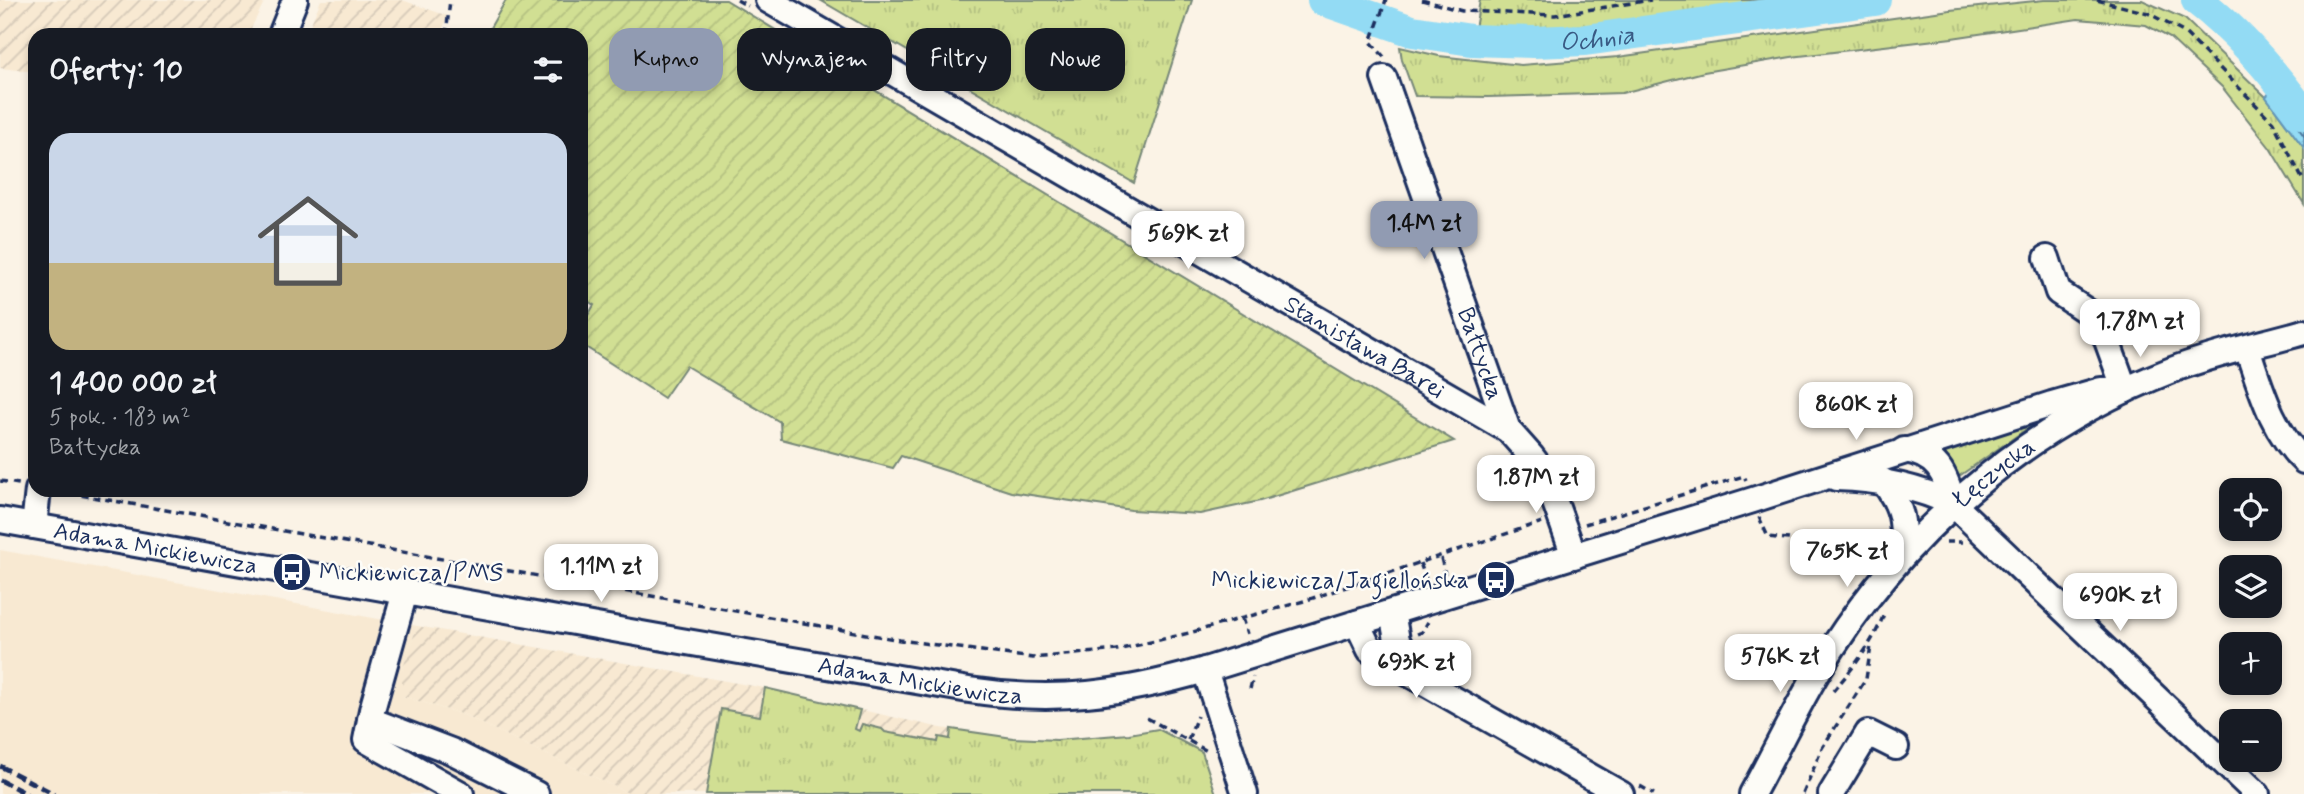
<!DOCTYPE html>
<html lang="pl">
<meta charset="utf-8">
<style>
:root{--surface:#171b24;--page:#242831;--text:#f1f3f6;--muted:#9ea1a6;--accent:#919bb2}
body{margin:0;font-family:Mynerve,sans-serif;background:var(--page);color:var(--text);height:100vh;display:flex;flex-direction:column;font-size:26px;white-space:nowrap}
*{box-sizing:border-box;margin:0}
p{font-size:23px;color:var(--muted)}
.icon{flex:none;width:38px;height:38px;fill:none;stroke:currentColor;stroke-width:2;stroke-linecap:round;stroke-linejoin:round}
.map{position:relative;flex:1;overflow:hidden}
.side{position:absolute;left:28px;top:28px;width:560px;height:469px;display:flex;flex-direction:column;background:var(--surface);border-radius:21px;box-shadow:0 4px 10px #0003}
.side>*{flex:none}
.hud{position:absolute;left:609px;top:28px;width:665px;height:63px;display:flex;gap:14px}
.buttons{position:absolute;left:2219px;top:478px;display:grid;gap:14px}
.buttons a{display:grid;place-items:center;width:63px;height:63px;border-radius:14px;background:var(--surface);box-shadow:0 4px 10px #0003;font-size:35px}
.price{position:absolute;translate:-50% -60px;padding:0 16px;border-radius:14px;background:#fff;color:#222;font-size:23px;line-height:46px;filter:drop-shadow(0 2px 4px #0008)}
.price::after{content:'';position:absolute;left:50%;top:42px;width:21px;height:16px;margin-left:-10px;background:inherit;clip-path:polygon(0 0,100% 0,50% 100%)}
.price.selected{background:var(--accent);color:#111}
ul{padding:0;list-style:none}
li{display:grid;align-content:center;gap:14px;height:371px;padding:0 21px}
li span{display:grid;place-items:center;height:217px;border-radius:21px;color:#555}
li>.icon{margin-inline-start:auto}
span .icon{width:126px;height:126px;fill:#fffc;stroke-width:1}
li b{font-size:30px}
h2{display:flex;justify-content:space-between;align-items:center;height:84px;padding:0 21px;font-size:30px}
.pill{padding:0 24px;border-radius:21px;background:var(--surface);box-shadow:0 4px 10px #0003;font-size:24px;line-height:63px}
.pill.selected{background:var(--accent);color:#111}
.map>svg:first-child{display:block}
.built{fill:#f8e9d2}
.industrial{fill:url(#industrial-furrows)}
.grass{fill:url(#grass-tufts);stroke:#768778;stroke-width:2}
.garden{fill:url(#garden-furrows);stroke:#768778;stroke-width:2}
.water{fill:url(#water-ripples);stroke:#6396b8;stroke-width:2}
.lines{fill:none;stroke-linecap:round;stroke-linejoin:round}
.shore{stroke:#4b749a;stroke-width:2}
.river{stroke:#93dbf4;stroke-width:32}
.minor-casing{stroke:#1b2f5e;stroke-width:30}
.path{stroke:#1b2f5e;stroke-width:3.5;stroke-dasharray:7 5;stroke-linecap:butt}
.minor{stroke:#fdfcf7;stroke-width:24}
.rail{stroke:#1b2f5e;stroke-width:5;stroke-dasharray:10 5;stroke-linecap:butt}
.labels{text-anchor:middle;stroke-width:5;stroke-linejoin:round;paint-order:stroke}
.street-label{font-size:24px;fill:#1b2f5e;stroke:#fdfcf7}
.poi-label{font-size:24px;fill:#1b2f5e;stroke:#fdfcf7;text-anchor:start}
.water-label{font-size:26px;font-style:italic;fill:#395a84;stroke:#fdfcf7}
</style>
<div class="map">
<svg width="2304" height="794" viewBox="0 0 2304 794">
<defs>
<pattern id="industrial-furrows" width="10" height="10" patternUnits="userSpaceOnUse" patternTransform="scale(1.75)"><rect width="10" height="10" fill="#f8e9d2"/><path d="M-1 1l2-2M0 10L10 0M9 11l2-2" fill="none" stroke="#d4c8b7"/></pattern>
<pattern id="grass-tufts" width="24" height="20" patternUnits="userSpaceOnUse" patternTransform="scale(1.75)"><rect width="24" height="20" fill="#d1df93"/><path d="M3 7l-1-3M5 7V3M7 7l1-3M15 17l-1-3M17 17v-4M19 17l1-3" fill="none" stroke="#b3c081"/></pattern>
<pattern id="garden-furrows" width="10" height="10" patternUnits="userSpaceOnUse" patternTransform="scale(1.75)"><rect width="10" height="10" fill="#d1df93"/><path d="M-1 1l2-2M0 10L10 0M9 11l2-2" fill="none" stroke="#b3c081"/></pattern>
<pattern id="water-ripples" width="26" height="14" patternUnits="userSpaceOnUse" patternTransform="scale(1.75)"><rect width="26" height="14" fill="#93dbf4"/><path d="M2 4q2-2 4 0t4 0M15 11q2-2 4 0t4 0" fill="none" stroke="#7ebcd4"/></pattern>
</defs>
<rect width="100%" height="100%" fill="#fbf3e6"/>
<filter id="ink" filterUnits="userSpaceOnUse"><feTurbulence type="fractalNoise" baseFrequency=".0143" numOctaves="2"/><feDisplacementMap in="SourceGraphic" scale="14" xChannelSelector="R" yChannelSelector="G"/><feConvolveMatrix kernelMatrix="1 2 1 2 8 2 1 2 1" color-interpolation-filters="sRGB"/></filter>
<g filter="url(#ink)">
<path class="built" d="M0,550l417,76 -15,45v25l62,19 166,79h-630z"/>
<path class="industrial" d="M0,0h265l-17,35h-213v37l-35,-4z
M321,0h81l46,16 -8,19h-134z
M417,626l348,62 176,40 72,10 44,2 72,-6 29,-5 44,23 14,42h-586l-166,-79 -62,-19v-25z"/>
<path class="grass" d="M820,0h372l-58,183z
M1480,0h323l-148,21 -34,8 -99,6 -47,-6z
M2044,0h98l43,19 81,78 38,51v56l-34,-56 -48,-61 -52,-49 -24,-13 -68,-6 -126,19 -161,19 -87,15 -82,21 -134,4 -73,-1 -13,-36 -2,-13 39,9 82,9 97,-8 332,-47z
M2048,414l-93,65 -27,-28z
M765,688l95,22 -5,19 4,2 3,-7 20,5 3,3 53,10 1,-5 11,2 1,-10 62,9 44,2 72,-6 29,-5 44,23 14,42h-510l15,-85 39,7z"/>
<path class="garden" d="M506,0h220l728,441 -194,60 -60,13 -69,-4 -120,-18 -110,-36 -8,12 -112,-29 -1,-17 -94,-56 -22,32 -83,-54v-17l13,-22 -13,-8v-262h-95z"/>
<path class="water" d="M2282,77l10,15 12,5v51l-38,-51z"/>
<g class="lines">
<path class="shore" d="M2304,103l-15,-5 -7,-7 -6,5 28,40"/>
<g class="river">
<path id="s1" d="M1323,0l89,31 59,9 63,2 51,-2 290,-40"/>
<path d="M2197,0c42,32 76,72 107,114"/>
</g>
<g class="minor-casing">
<g id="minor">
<path id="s2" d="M768,0l740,430 24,27 13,17 29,82"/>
<path d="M281,35l14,-35"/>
<path id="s3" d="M1384,78l124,352"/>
<path d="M2047,258l11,34 33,22 14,21 20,55"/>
<path d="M2247,348c14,41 25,83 57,113"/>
<path d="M1904,450c33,4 42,24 49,54"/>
<path d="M1836,478c41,1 80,8 117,26l304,290"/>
<path d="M1883,481c20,26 21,41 20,74"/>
<path id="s4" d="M0,520l681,121 288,49c87,13 152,4 236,-20l548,-170 299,-96 49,-14h24"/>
<path d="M34,526l4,-36"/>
<path d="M405,592l-33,118 -6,30 95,54"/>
<path d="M1357,623l13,27 18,13 27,14 -18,-37 -5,-28"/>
<path d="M1205,670l40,124"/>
<path d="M1415,677l206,117"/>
<path d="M370,720l81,31 85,43"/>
<path id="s5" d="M1752,794c22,-40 42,-82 65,-121 82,-138 205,-245 355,-303 40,-16 90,-26 132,-38"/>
<path d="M1831,794l37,-61 28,14"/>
</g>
</g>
<path class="path" d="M737,0l11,6
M1422,0l40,11 93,4 96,-15
M2097,0l51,13 37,20 88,89 31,60
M446,35l4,-35
M1384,57l-13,-15 15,-42
M0,481l19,3
M58,491l842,149 133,18 84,-8 72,-17 115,-32 238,-79
M1759,517l9,20 109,11 3,3
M1585,524l159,-48 2,4
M1878,538l5,8
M1946,542h16
M1441,558l4,16
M1420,563l6,16
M1864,568l13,-20
M1242,618l5,16
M1417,634l5,-2 6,-10
M1250,689l3,-12
M1833,691c21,-24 40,-48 51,-77
M1147,718l62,34
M1188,740l9,-24
M1640,786l14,8
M1803,794l19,-46 44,-69 5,-33"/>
<use href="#minor" class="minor"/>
<path class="rail" d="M0,766l54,28
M0,780l27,14"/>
</g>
</g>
<defs>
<g id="bus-disc" transform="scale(2.0125)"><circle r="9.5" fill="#1b2f5e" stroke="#fdfcf7"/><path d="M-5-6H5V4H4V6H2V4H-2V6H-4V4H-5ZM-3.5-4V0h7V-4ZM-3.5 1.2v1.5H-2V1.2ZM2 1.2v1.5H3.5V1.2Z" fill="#fff"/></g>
</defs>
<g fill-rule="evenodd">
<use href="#bus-disc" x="292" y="572"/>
<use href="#bus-disc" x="1496" y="580"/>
</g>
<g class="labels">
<g class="street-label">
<text dy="8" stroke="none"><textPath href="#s2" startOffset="690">Stanisława Barei</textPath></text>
<text dy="8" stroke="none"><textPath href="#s3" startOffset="292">Bałtycka</textPath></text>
<text dy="8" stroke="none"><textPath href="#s5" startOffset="406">Łęczycka</textPath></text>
<text dy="8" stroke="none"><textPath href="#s4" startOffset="158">Adama Mickiewicza</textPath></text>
<text dy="8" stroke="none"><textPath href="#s4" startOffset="934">Adama Mickiewicza</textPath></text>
</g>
<g class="poi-label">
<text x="319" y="580">Mickiewicza/PMS</text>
<text x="1469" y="588" text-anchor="end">Mickiewicza/Jagiellońska</text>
</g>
<g class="water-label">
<text dy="9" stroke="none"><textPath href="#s1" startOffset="280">Ochnia</textPath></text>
</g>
</g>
</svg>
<div class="buttons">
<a><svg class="icon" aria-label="locate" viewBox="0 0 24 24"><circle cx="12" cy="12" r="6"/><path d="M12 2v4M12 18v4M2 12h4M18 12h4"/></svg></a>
<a><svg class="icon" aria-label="layers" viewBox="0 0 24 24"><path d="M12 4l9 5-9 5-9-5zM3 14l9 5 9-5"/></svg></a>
<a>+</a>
<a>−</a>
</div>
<b class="price selected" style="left:1424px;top:261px">1.4M zł</b>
<b class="price" style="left:1188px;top:271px">569K zł</b>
<b class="price" style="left:2140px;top:359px">1.78M zł</b>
<b class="price" style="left:1856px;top:442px">860K zł</b>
<b class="price" style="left:1536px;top:515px">1.87M zł</b>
<b class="price" style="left:1847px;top:589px">765K zł</b>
<b class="price" style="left:601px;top:604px">1.11M zł</b>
<b class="price" style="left:2120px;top:633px">690K zł</b>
<b class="price" style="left:1780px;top:694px">576K zł</b>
<b class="price" style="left:1416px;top:700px">693K zł</b>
<div class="hud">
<a class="pill selected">Kupno</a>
<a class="pill">Wynajem</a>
<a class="pill">Filtry</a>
<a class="pill">Nowe</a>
</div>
<section class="side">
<h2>Oferty: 10<svg class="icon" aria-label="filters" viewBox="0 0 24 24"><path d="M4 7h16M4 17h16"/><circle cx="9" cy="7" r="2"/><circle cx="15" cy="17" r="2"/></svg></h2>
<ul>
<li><span style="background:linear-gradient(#c9d6e8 60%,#c2b280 0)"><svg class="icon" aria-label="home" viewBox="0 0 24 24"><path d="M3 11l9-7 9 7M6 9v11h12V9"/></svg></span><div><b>1 400 000 zł</b><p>5 pok. · 183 m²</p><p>Bałtycka</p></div></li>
</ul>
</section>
</div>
